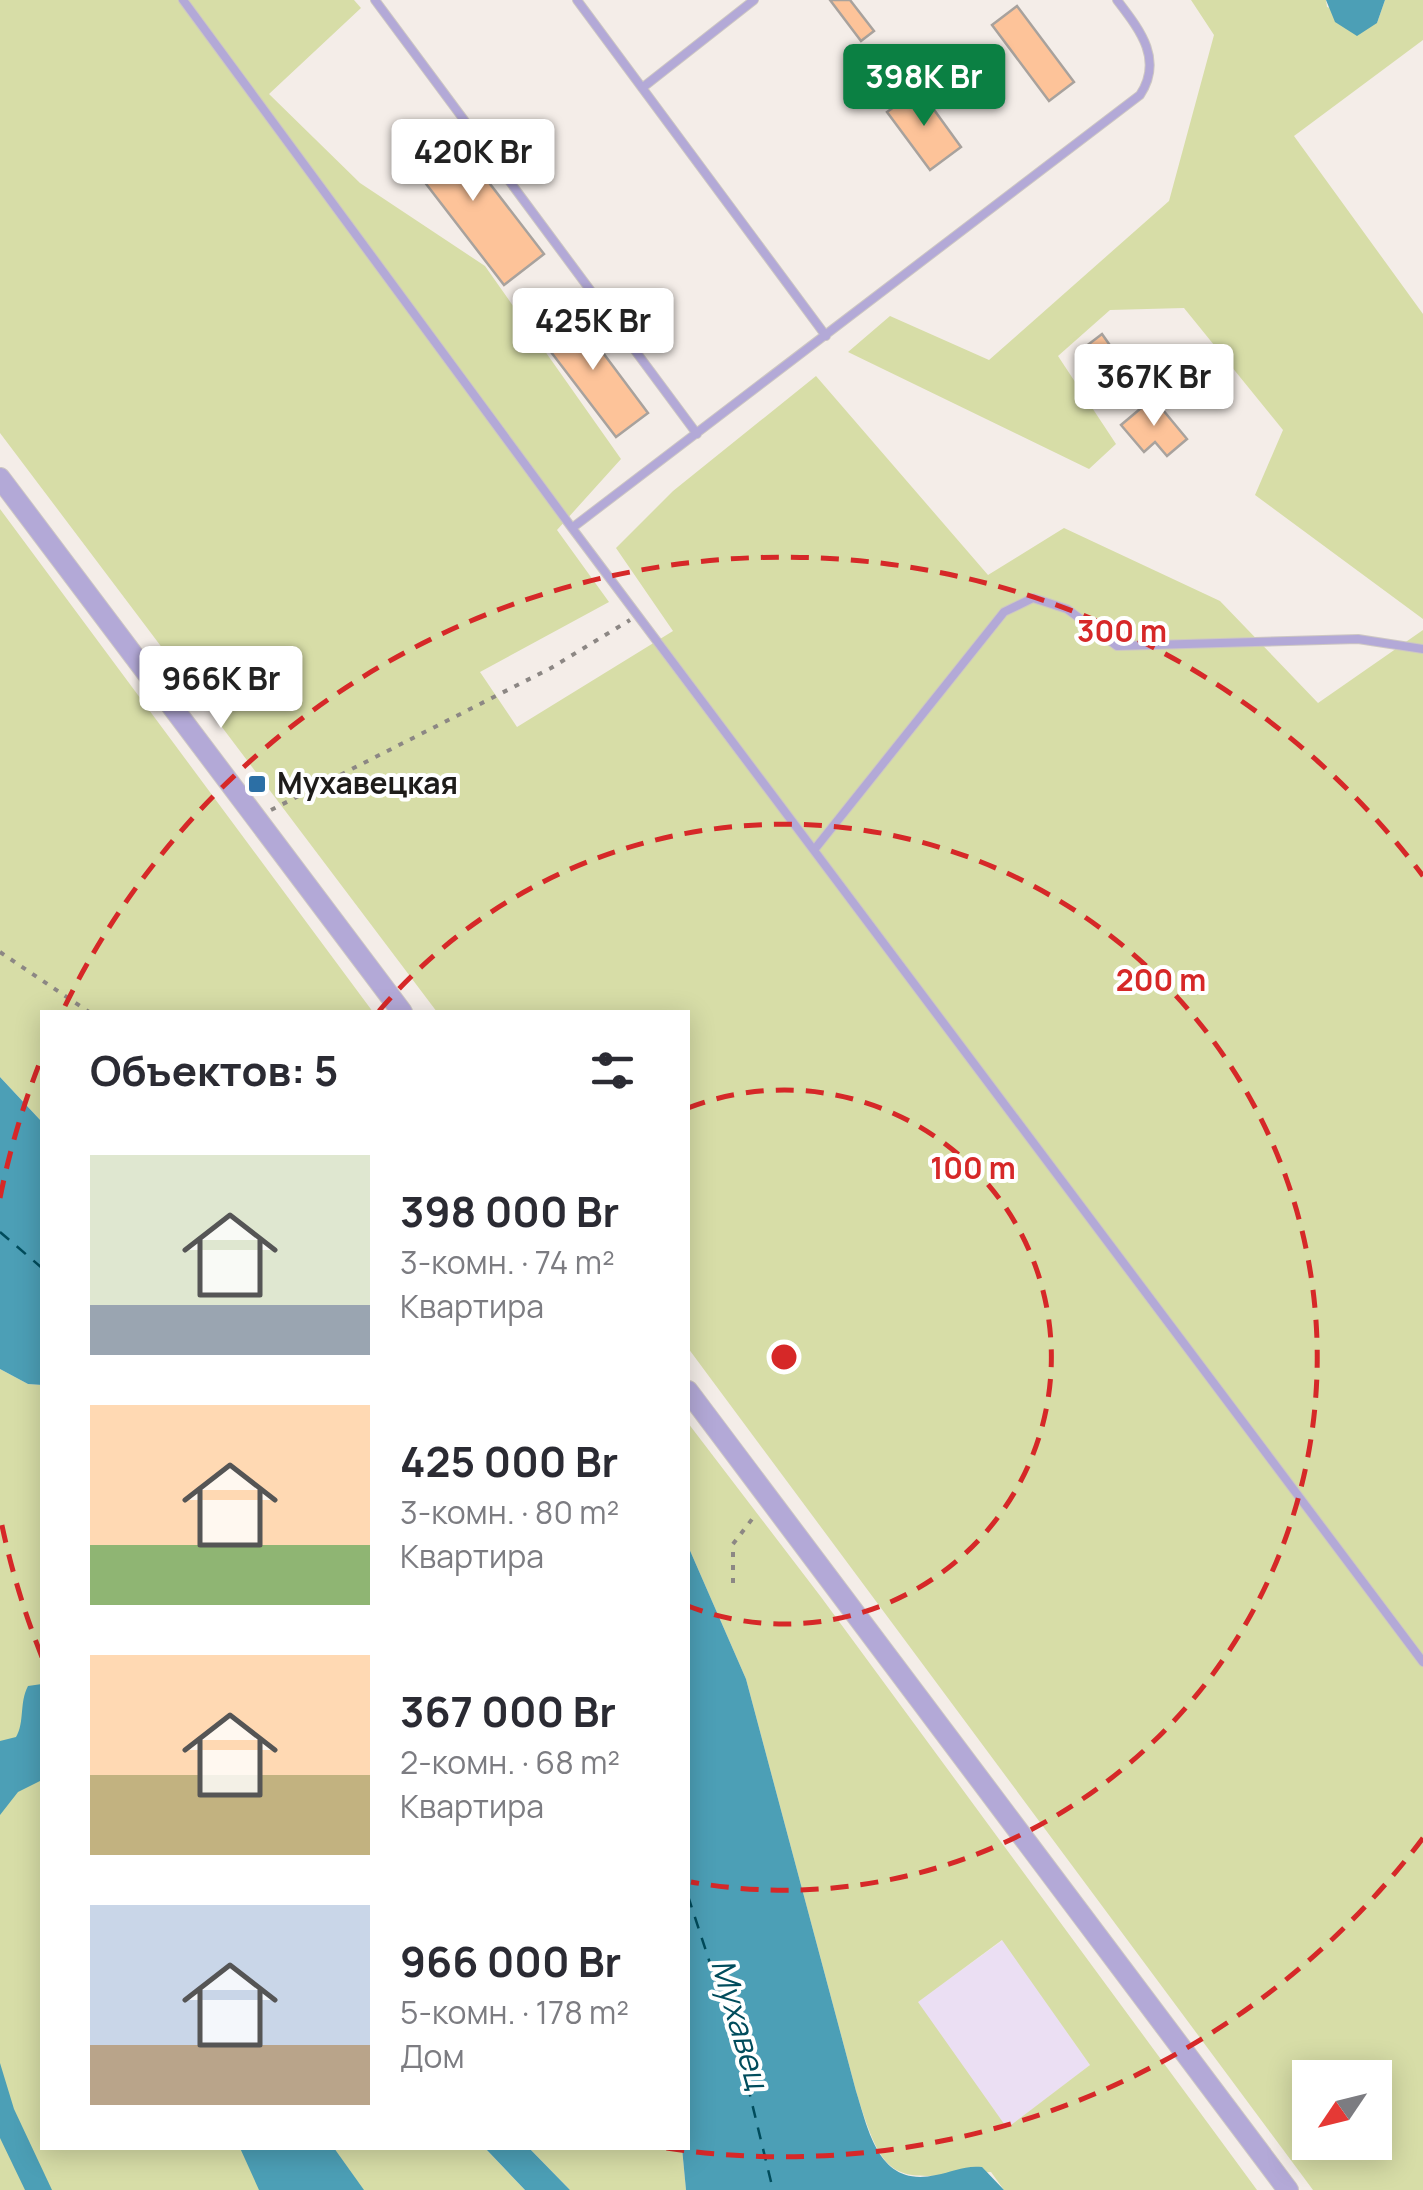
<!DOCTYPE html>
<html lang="ru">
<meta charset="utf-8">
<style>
:root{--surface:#fff;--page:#f7f7f7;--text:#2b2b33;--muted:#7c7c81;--accent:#0b8043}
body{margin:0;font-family:Manrope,sans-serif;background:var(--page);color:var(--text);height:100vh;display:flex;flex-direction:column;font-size:38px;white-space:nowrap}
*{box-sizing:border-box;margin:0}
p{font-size:32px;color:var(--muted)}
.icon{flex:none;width:55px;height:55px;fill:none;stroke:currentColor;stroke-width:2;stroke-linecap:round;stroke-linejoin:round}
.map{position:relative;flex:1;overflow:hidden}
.drawer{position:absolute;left:40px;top:1010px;width:650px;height:1140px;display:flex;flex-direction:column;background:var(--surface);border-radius:0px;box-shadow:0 5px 25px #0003}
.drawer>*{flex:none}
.needle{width:65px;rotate:235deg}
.controls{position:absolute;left:1292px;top:2060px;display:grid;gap:20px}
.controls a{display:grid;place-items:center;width:100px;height:100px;border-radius:0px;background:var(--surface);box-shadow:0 5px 25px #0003;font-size:50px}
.price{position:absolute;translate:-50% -85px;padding:0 22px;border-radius:10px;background:#fff;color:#222;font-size:32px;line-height:65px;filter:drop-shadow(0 2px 5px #0008)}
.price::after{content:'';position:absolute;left:50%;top:60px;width:30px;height:22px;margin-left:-15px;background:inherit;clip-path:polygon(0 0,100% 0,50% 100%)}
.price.current{background:var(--accent);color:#fff}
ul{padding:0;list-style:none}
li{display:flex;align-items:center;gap:30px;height:250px;padding:0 50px}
li span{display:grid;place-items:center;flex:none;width:280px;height:200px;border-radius:0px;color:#555}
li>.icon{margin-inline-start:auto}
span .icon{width:120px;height:120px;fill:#fffc;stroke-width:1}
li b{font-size:42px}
h2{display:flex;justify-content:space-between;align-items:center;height:120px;padding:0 50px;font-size:42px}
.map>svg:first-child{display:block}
.industrial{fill:#ebdff3}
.green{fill:#d7dda7;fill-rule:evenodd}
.water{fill:#4c9fb6}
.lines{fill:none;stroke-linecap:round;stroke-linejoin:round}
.ferry{stroke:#004c5c;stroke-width:2.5;stroke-dasharray:12 10;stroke-linecap:butt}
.building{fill:#fdc399;stroke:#a8a29d;stroke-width:2.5}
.service-casing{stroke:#cdc7c3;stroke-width:10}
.tertiary-casing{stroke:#cdc7c3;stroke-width:22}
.path{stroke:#8c8784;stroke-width:4;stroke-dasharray:5 8;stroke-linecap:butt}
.service{stroke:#b3a9d7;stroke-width:8}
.tertiary{stroke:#b3a9d7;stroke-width:20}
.ring{fill:none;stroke:#d62828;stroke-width:5;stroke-dasharray:18 12}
.poi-dot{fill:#2c6fa5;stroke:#fff;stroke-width:4}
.labels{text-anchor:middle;stroke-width:8;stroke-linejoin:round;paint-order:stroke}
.poi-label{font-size:30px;font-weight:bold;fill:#1e1c1a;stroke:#fff;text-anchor:start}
.water-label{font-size:32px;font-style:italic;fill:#004c5c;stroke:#fff}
.centre{fill:#d62828;stroke:#fff;stroke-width:5}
.ring-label{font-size:30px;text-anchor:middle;font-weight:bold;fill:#d62828;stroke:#fff;stroke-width:8;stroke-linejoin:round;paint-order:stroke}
</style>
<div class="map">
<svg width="1423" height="2190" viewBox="0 0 1423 2190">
<rect width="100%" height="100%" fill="#f4ede8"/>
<path class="industrial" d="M1003,1940l87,125 -83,64 -90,-127z"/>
<path class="green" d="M0,0h354l7,8 -92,86 91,89 125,83 136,193 -64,71 52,72 -129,70 37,55 156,-96 -57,-83 57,-57 143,-115 172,199 76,-47 156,73 98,102 105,-73v1560h-110l-625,-842v-336h-251l-437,-579zM1310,2078h65v64h-65z
M1191,0h135l1,7 50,16 8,-23h38v40l-129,96 129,178v305l-168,-124 28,-65 -99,-122 -74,2 -52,46 58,88 -27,25 -241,-117 42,-36 99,44 180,-159 45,-166z
M0,509l373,503h-331v110l-42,-45z
M0,1369l28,15 14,1v763h443l40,42h-525z
M688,1423l133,174 436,593h-253l-13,-18c-97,6 -105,18 -135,-81l-110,-412 -58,-133zM1002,1940l88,125 -83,63 -89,-126z
M529,2148h153l4,42h-116z"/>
<path class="water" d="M1326,0h59l-8,23 -20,13 -22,-14z
M0,1077l42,45v263l-14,-1 -28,-15z
M688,1546l58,133 110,412c13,41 23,97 80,84 16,-3 29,-10 46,-8l22,23h-318l-4,-42h6z
M42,1684v96l-24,12 -18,23v-74l16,-4c9,-15 3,-34 12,-51z
M0,2063l14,46 38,81h-27l-25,-52z
M240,2148h94l30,42h-105z
M485,2148h44l41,42h-45z"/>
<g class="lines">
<path class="ferry" d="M0,1232l42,36
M688,1896l53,162 32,132"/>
</g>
<path class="building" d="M830,0h20l24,31 -13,10z
M1017,6l57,76 -25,19 -57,-76z
M919,89l42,58 -31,23 -43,-58z
M443,123l101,131 -40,31 -101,-131z
M571,310l77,103 -32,24 -78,-102z
M1102,334l19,27 -18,13 -18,-27z
M1153,398l34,41 -20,17 -12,-14 -11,10 -23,-27z"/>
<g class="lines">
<g class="service-casing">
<path id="service" d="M183,0l389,528 851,1134
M375,0l322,434
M577,0l249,336
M642,88l112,-88
M572,528l568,-433c24,-36 -1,-66 -23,-95
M814,850l190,-238 29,-14 34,11 50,37 241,-7 65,10"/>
</g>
<g class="tertiary-casing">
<path id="tertiary" d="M0,478l402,534
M688,1391l600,799"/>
</g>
<path class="path" d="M271,810l280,-142 79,-48
M0,952l89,60
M733,1583v-39l23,-30"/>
<use href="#service" class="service"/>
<use href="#tertiary" class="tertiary"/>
</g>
<g class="ring">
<path d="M688 1108A267 267 0 1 1 688 1606"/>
<path d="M379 1011A533 533 0 1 1 691 1882"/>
<path d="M1423 1838A800 800 0 0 1 666 2148M42 1657A800 800 0 0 1 0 1516M0 1198A800 800 0 0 1 42 1057M65 1006A800 800 0 0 1 1423 876"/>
</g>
<rect class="poi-dot" x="247" y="774" width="20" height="20" rx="5"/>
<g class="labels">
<g class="poi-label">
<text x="277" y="794">Мухавецкая</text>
</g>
<g class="water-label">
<text transform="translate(740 2024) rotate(74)" y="11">Мухавец</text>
</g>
</g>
<circle cx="784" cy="1357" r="15" class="centre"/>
<g class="ring-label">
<text x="1122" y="642">300 m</text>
<text x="1161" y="991">200 m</text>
<text x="973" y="1179">100 m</text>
</g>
</svg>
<div class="controls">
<a><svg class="needle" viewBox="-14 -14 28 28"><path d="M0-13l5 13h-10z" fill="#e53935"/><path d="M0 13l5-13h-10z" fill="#7c7c81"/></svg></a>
</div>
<b class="price current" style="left:924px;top:129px">398K Br</b>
<b class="price" style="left:473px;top:204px">420K Br</b>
<b class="price" style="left:593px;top:373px">425K Br</b>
<b class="price" style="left:1154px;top:429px">367K Br</b>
<b class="price" style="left:221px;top:731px">966K Br</b>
<section class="drawer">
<h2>Объектов: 5<svg class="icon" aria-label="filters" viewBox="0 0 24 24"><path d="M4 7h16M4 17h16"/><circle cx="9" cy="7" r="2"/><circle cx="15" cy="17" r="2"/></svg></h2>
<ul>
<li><span style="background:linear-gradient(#dfe7d0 75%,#9aa5b1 0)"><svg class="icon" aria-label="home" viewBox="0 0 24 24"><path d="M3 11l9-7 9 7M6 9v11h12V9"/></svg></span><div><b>398 000 Br</b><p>3-комн. · 74 m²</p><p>Квартира</p></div></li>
<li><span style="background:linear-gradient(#ffd9b3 70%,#8fb573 0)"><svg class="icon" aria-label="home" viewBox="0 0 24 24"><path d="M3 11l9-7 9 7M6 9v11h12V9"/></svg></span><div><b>425 000 Br</b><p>3-комн. · 80 m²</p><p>Квартира</p></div></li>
<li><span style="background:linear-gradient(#ffd9b3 60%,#c2b280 0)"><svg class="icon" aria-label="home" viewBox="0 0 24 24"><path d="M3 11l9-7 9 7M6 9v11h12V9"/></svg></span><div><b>367 000 Br</b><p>2-комн. · 68 m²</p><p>Квартира</p></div></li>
<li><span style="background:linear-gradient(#c9d6e8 70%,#b9a48a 0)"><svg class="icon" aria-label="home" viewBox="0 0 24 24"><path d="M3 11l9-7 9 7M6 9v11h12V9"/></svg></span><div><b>966 000 Br</b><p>5-комн. · 178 m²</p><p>Дом</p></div></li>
</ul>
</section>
</div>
